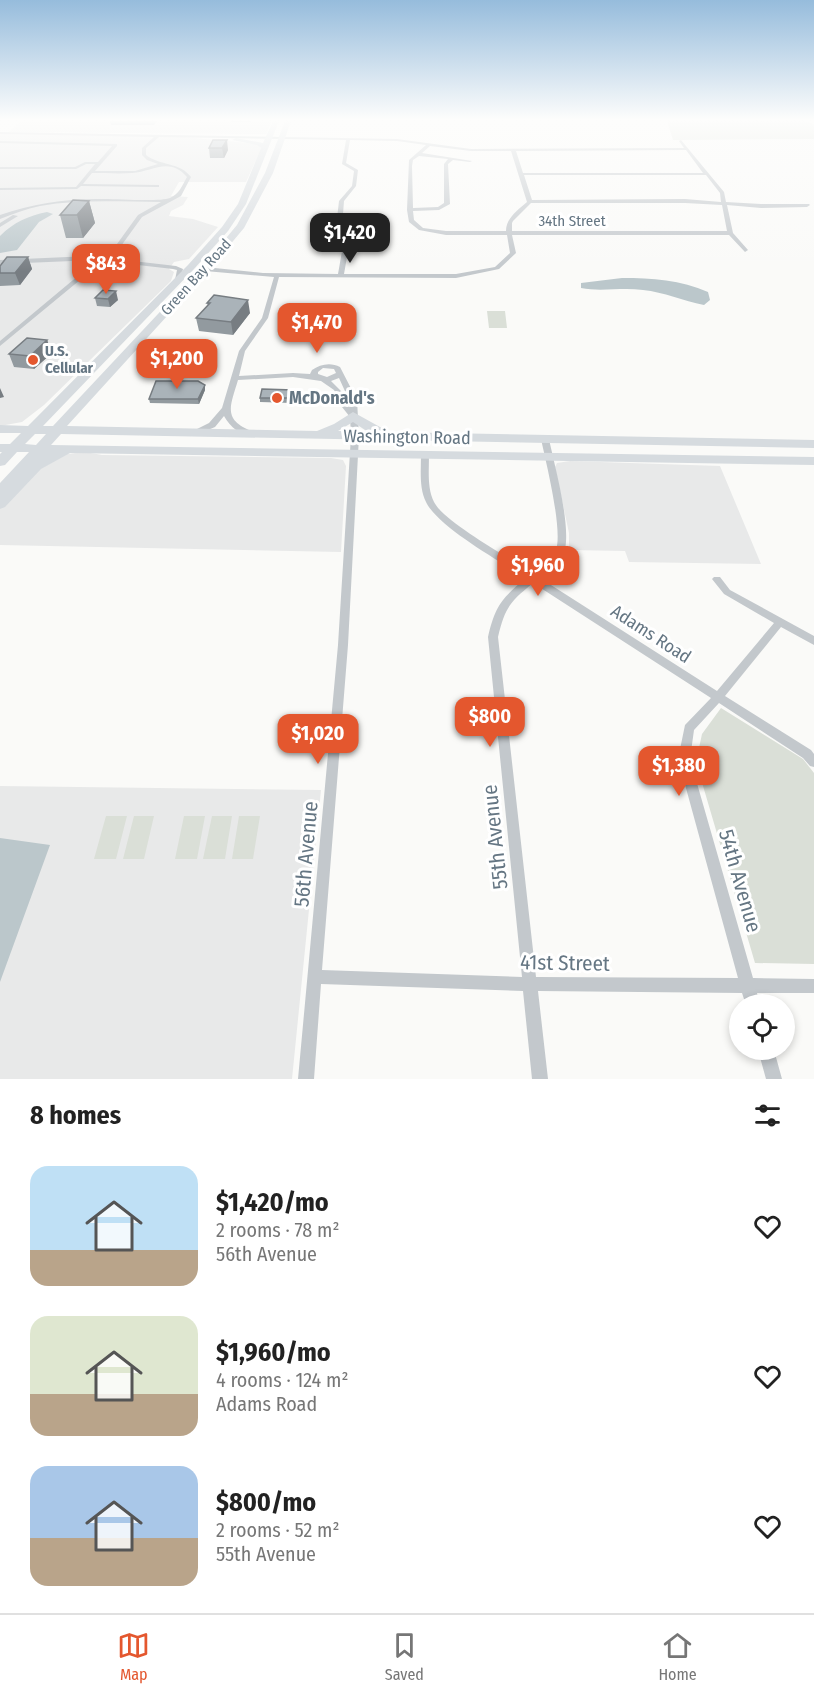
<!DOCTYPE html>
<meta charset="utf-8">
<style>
:root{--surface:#fff;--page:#f2f2f2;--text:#222;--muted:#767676;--line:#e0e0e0;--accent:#e4572e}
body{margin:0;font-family:"Fira Sans Condensed",sans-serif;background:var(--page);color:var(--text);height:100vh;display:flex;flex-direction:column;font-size:22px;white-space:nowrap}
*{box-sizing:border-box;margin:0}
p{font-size:20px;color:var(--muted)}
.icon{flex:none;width:33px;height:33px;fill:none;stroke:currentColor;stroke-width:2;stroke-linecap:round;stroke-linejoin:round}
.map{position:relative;height:1079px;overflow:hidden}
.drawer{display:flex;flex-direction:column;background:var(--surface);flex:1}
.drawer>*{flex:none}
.tools{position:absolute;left:729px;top:994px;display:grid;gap:12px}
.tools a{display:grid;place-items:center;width:66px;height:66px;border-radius:50%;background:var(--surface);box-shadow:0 3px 9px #0003;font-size:30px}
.price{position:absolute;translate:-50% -51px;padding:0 14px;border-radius:12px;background:var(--accent);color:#fff;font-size:20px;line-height:39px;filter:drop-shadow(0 2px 3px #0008)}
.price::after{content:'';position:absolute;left:50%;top:36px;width:18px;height:14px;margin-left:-9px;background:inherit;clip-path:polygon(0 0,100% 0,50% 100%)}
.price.selected{background:#222;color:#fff}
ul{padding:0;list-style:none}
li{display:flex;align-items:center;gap:18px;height:150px;padding:0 30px}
li span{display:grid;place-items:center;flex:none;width:168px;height:120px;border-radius:18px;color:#555}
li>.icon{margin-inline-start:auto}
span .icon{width:72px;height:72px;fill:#fffc;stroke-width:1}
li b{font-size:26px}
h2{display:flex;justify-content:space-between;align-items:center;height:72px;padding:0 30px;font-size:26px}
.tabs{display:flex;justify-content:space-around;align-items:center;height:84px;border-top:2px solid var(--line);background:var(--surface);font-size:16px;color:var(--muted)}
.tabs a{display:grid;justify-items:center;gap:3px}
.tabs .selected{color:var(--accent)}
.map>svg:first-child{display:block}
.built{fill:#e8e9e9}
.green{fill:#dadfd7}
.water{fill:#bbc7cb}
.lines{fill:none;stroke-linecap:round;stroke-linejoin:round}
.street{fill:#c3c8cc;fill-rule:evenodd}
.primary{fill:#d6dbdf;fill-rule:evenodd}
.wall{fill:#929a9f}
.shaded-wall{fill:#777d82}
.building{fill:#aab3b9;stroke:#777d82;stroke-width:1.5}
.poi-dot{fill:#e4572e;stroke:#fff;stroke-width:2}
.labels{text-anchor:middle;stroke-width:6;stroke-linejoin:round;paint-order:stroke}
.far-street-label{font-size:15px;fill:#657683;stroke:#fff}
.far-poi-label{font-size:15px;font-weight:bold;fill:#657683;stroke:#fff;text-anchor:start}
.poi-label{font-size:18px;font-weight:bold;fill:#657683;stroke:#fff;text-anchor:start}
.street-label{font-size:18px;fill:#657683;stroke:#fff}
.near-street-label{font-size:21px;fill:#657683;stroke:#fff}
</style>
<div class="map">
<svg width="814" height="1079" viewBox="0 0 814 1079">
<rect width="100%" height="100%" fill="#fafaf8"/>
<path class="built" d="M21,121h251l-6,13 -257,-2z
M0,134l184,3 74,7 3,5 -15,33h-67l-8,14 17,1 -5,8 -12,6 -2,5 24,3 25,8 -29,32 -15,3 -5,7 5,3 -3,9 -127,124 -22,17 -22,4z
M85,452l17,3 229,3 12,2 3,6 -5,86 -341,-7v-38l31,-33 36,-20z
M570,461l150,5 41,98 -132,-2 -4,-11 -56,-1v-17l-14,-66 2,-4z
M0,786l321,4 -29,289h-292z"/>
<path class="green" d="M667,121h136l11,3v15l-141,1z
M487,311h18l2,17h-18z
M721,708l82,51 11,14v191l-59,-1 -59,-201 6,-28z
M106,816h21l-11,43h-22z
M134,816h20l-10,43h-21z
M184,816h21l-8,43h-22z
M212,816h20l-7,43h-22z
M239,816h21l-7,43h-21z"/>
<path class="water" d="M47,212l6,2 -14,8 -22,28 -17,3v-17c14,-14 28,-20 47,-24z
M622,278c30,0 59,2 86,14l2,8 -6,5c-21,-4 -40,-13 -61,-15 -21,-3 -42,2 -62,-2v-5z
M0,838l50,7 -50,137z"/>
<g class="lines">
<path class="street" d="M0,132l397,7 74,10 213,-1 -5,-7 2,-1 43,52 2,10 35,2h48l1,1 -3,2 -46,1 -34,-3 6,28 15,17 -3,2 -16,-17h-217l4,18 -17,16 -43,9 -177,-1 -11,41 -23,33 -6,25 54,-3 17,1 2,-4c8,-6 19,-8 28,-3l17,33 2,36 -11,209 -26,325 200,7 -34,-340c7,-31 14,-39 38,-59 -25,-16 -88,-51 -100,-76 -7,-14 -5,-32 -5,-47l4,-2 4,2c0,15 -2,33 5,47 10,20 77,57 99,71 6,-6 20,-14 23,-23 7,-20 -10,-88 -15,-111l4,-2 4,2c5,25 26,98 13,118l-22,21 177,113 57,-68 -50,-29 -12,-15 2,-2h6l10,13 84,46v9l-33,-18 -56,69 86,54 3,4v13l-4,-1 -7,-8 -84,-55 -25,27 -4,29 63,219 61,1v14h-57l3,12h-14l-4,-12 -204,-2 10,88h-16l-9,-88 -202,-7 -7,95h-16l40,-434 13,-209 -1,-19 -8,-10 -8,-17 -13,-9 -28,-4 -55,3c-8,27 -16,40 16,52l1,2 -1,2c-13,0 -24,-9 -30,-20l-9,11 -19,8h-3l-4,-2 20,-10 13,-15 17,-57 23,-33 12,-41 -69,-6 -3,-2 3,-2 58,6 75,1 6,-34 -8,-13 3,-26 13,-15 2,-15 -12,-7 4,-24 -187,-3 -13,11v7c14,11 34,7 45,22l-10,19 -39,21 -21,29 -14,12 69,8 7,3 -3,12 -5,-1 2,-10 -4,-1 -70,-8 -103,85v-5l97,-81 -97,4v-4l90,-4 11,1 16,-13 21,-29 23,-13c-40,0 -81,-3 -121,4 -14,3 -27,8 -40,13v-4c34,-12 69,-17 105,-16 13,0 55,3 65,-1 9,-4 12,-12 17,-21 -18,-21 -35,-5 -55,-4 -13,1 -26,0 -40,0l-9,11 76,1v2h-2l-76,-1 -4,3 -77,1v-2l76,-1 19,-23h-9l-10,5h-76v-2h75l10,-5h13l14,-16 -112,-3v-2l117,3v2l-22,25h40l23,-7 -11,-4 -5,-5v-7l12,-11 -154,-3zM350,140l47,1 29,4 -17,15 -2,50 2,12 10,8 27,5h61l3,18 -15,14 -39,7h-112l6,-34 -8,-13 2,-26 12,-15 2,-16 -12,-7zM430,146l41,5h40l16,51c-9,8 -21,16 -21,29h-60l-23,-3 -9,-8 -1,-9 26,-1 11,-6 -2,-40 5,-4 17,2 2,-1 -50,-8zM686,150l17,23h-180l-7,-22zM419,156l29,3 -4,5v39l-6,4 -25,1 -1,-42 1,-6zM524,175h182l14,18 1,9 -36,-3 -153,1zM531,203h154l37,2 5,26h-215v-8l1,-2zM323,368l11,1 2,4 -9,4 -9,-3v-2zM339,378l10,22 1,7 -8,-15 -11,-11zM533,583l178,115 -26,27 -7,34 60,219 -202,-1 -38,-340c7,-30 12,-35 35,-54z
M13,215l5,1 -18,11v-4z
M758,1050h16l8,29h-16z"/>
<path class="primary" d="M273,121h6l-33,83 -18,27 -34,38 -151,157h10l149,-159 35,-42 28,-52 20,-52h6l-18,52 -29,55 -36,43 -141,155 250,5 17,-7 19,-12 36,20 425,8v8l-753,-14 -10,11 763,12v8l-744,-12 -29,16 -36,38 -5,2v-26l29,-31h-12l-12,13 -5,1v-12l2,-2h-2v-8h10l11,-11h-21v-8l28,1 160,-161 34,-38 16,-23 23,-56 -4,-3 -25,-5 4,-2 27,5zM353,422l15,10 -30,-1zM35,434h11l-10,11 -11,-1z"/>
</g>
<path class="wall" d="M110,121h47l-3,4h-43z
M231,121h20l-1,1h-19z
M213,140l15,10 -4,8h-14l-1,-10z
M89,201l6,22 -12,15h-17l-6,-23z
M28,257l4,12 -12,16 -20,1v-20z
M95,298l23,2 -8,7 -13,-1z
M207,303l43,10 -17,22 -34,-4 -3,-13 12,-12z
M47,340l5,13 -18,16 -20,-2 -5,-13z
M205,385v5l-6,14 -49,-1 -1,-4z
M293,390v4l-1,9 -32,-1v-4z"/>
<path class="shaded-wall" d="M227,140l1,10 -4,8 -2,-10z
M89,201l6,22 -12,15 -6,-23z
M28,257l4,12 -12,16 -5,-12z
M116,291l2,9 -8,7 -2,-8z
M248,300l2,13 -17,22 -2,-13z
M47,340l5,13 -18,16 -4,-13z
M205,385v5l-6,14 -1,-5z
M0,388l4,9 -4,1z"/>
<path class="building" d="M213,140h14l-5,8h-13z
M73,200l16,1 -12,14h-17z
M7,257h21l-13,16h-15v-7z
M103,290l13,1 -8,8 -13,-1z
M214,295l34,5 -17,22 -35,-4 14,-15h-3z
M27,338l20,2 -17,16 -21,-2z
M156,381h42l7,4 -7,14h-49z
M262,389l31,1 -2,8h-31z"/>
<linearGradient id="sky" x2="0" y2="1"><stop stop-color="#96bcdc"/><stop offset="0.44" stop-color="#fdfdfc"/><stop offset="1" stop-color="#fdfdfc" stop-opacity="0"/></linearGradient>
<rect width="814" height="272" fill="url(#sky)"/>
<g class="poi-dot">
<circle cx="33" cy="360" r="6"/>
<circle cx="277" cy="398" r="6"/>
</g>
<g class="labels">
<g class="far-street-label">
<text x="572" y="226">34th Street</text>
<text transform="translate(196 277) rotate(-48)" y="5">Green Bay Road</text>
</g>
<g class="far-poi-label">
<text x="45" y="356">U.S.<tspan x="45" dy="17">Cellular</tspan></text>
</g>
<g class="poi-label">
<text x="289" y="404">McDonald's</text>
</g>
<g class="street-label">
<text transform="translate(407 437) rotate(1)" y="6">Washington Road</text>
<text transform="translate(651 634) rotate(33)" y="6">Adams Road</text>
</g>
<g class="near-street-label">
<text transform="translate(495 837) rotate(-96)" y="7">55th Avenue</text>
<text transform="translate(306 854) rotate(-85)" y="7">56th Avenue</text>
<text transform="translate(740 881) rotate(74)" y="7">54th Avenue</text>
<text transform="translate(565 963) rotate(1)" y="7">41st Street</text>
</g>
</g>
</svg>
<div class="tools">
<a><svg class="icon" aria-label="locate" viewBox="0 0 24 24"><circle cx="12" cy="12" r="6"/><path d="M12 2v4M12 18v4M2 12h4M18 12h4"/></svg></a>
</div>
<b class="price selected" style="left:350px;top:264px">$1,420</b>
<b class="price" style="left:106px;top:295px">$843</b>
<b class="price" style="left:317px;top:354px">$1,470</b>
<b class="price" style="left:177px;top:390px">$1,200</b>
<b class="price" style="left:538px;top:597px">$1,960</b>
<b class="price" style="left:490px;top:748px">$800</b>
<b class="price" style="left:318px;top:765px">$1,020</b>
<b class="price" style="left:679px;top:797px">$1,380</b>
</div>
<section class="drawer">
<h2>8 homes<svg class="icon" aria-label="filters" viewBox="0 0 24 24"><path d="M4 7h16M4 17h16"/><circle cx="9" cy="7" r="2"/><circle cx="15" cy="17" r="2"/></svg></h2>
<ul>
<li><span style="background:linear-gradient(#bfe0f5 70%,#b9a48a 0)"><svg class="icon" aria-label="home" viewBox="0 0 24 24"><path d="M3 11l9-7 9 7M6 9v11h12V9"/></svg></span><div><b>$1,420/mo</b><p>2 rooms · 78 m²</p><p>56th Avenue</p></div><svg class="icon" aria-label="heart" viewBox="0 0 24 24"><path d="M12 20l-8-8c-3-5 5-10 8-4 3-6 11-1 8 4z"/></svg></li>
<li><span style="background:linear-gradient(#dfe7d0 65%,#b9a48a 0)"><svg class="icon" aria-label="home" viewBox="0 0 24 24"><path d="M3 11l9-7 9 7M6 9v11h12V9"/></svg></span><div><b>$1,960/mo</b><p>4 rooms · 124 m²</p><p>Adams Road</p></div><svg class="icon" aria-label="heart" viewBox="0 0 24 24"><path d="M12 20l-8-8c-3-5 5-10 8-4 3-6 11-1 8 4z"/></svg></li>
<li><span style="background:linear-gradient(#a9c7e8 60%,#b9a48a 0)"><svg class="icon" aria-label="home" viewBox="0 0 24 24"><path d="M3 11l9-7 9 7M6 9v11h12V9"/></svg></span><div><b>$800/mo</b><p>2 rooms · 52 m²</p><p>55th Avenue</p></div><svg class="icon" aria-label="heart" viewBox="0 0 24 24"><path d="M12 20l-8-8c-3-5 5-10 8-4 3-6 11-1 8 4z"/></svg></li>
</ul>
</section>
<nav class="tabs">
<a class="selected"><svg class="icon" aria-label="map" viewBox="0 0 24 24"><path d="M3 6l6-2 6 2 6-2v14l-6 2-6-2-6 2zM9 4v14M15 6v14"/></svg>Map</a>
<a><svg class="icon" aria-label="saved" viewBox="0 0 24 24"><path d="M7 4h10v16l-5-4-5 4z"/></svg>Saved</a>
<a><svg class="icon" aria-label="home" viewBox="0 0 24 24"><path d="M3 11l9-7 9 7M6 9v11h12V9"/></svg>Home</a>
</nav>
